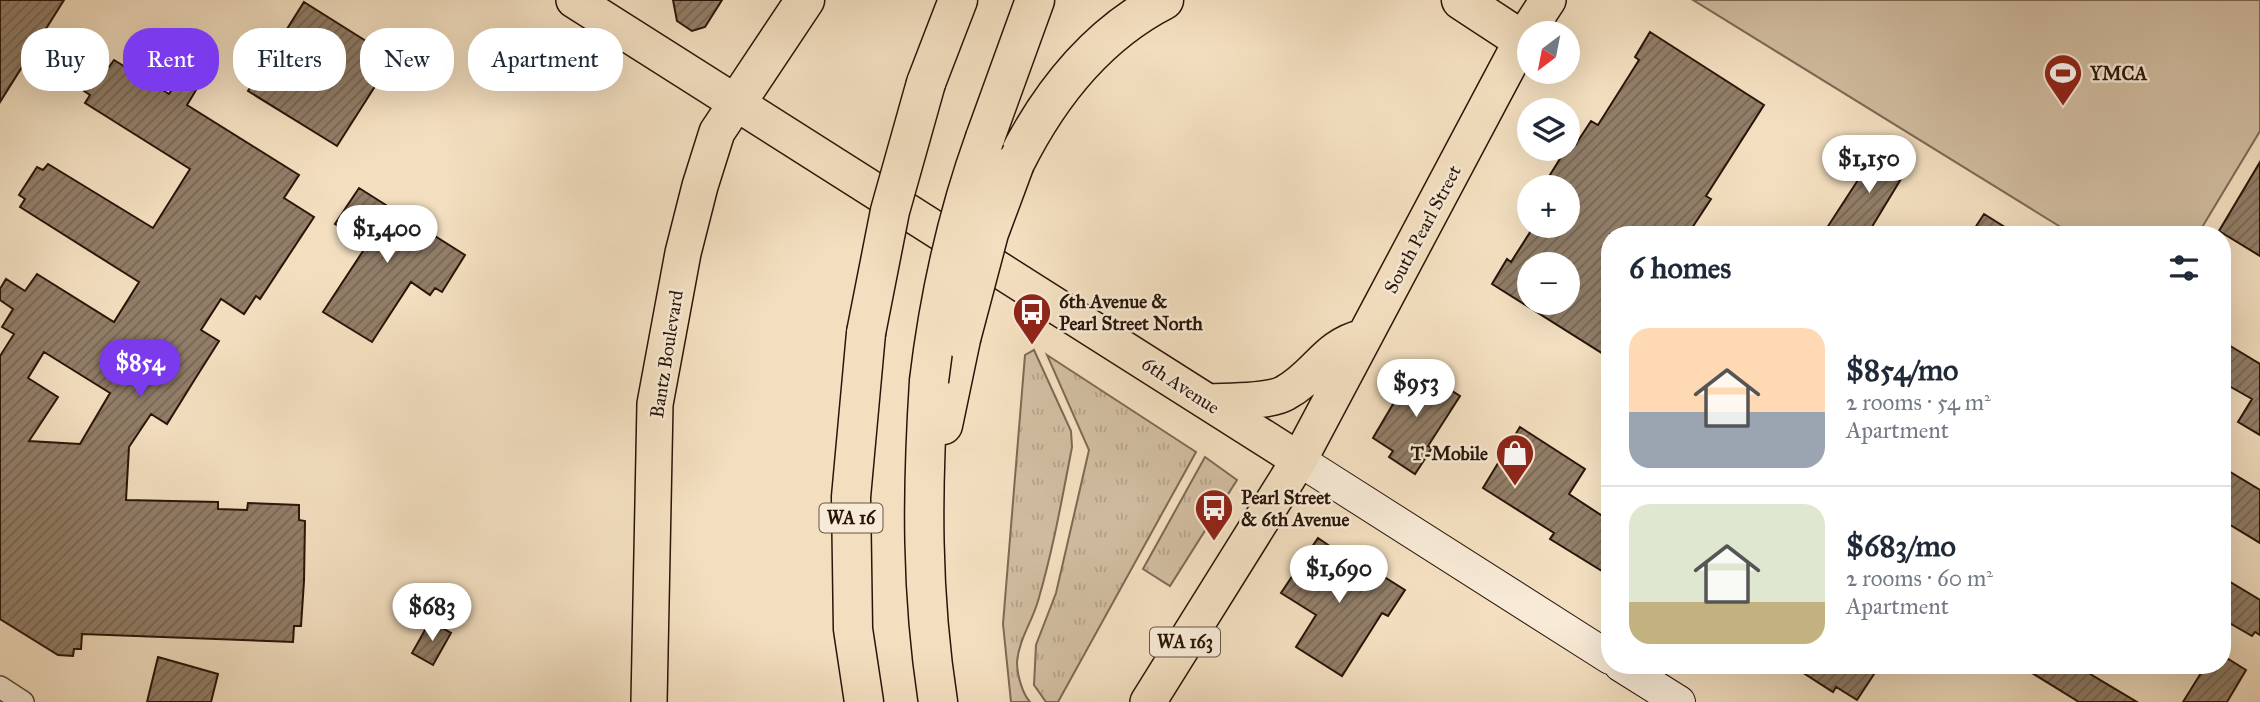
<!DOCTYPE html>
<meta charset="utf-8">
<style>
:root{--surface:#fff;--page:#f2f2f3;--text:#1f2937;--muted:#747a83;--line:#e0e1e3;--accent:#7c3aed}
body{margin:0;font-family:"IM FELL Great Primer",serif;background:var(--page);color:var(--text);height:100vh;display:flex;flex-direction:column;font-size:26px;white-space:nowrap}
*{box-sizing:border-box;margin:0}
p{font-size:23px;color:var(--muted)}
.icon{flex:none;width:38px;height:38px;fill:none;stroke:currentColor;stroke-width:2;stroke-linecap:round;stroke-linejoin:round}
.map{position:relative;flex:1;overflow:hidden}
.sheet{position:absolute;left:1601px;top:226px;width:630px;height:448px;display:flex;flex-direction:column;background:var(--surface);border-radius:28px;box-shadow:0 7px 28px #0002}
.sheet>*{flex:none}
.guide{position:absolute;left:21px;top:28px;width:665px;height:63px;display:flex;gap:14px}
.needle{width:46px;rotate:212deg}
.controls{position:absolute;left:1517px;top:21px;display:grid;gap:14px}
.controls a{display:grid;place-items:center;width:63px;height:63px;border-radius:50%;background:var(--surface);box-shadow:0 7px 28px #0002;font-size:35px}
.price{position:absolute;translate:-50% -60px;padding:0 16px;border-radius:24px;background:#fff;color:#222;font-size:23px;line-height:46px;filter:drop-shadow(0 2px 4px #0008)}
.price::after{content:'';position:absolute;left:50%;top:42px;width:21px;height:16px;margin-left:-10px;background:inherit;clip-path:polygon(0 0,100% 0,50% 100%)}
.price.on{background:var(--accent);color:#fff}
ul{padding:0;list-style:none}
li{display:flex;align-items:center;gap:21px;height:175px;padding:0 28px}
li+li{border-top:2px solid var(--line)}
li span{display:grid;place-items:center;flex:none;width:196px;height:140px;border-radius:21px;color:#555}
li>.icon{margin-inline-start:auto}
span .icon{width:84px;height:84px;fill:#fffc;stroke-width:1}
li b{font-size:30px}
h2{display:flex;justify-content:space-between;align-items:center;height:84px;padding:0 28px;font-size:30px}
.chip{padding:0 24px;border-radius:28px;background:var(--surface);box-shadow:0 7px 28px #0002;font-size:24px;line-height:63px}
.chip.on{background:var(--accent);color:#fff}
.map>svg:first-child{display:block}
.grass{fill:url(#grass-tufts);stroke:#7d6954;stroke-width:2}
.pitch{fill:#d1bda1;stroke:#7d6954;stroke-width:2}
.building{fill:url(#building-hatch);stroke:#291508;stroke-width:2;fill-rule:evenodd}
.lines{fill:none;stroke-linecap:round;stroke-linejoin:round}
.street-casing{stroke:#5c4836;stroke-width:24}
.secondary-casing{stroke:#291508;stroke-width:34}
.primary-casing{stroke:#291508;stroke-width:38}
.highway-casing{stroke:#291508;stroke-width:41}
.street{stroke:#f7ead6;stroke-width:21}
.secondary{stroke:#f7ead6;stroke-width:32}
.primary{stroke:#f3dfc0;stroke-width:35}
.highway{stroke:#f3dfc0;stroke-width:38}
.highway-bridge-casing{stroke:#291508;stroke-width:41;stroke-linecap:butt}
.highway-bridge{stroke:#f3dfc0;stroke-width:38}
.labels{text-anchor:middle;stroke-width:5;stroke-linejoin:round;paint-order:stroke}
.shield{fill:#f7ead6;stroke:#675546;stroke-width:2}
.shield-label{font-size:18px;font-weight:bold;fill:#291508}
.poi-label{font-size:19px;font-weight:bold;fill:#291508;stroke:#f7ead6;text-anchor:start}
.street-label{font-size:19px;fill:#291508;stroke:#f7ead6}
</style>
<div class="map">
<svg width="2260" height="702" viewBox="0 0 2260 702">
<defs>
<pattern id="grass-tufts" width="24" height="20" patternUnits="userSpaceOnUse" patternTransform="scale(1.75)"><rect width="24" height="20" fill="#d1bda1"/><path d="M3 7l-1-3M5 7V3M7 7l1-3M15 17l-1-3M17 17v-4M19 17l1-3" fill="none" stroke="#b3a289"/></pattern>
<pattern id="building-hatch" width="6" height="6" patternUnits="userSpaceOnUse" patternTransform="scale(1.75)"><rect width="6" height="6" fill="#927e68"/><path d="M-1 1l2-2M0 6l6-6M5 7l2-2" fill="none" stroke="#776654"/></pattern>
</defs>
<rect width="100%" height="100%" fill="#f3dfc0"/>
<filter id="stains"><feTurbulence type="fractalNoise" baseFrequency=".00286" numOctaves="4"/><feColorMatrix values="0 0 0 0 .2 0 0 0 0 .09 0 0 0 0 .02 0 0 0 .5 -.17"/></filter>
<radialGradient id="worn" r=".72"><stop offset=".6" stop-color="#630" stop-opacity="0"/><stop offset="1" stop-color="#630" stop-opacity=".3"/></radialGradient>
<path class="grass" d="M1034,350l37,81 1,16c-10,52 -19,103 -34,154 -6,21 -19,38 -21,61 0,12 5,31 13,40h-19l-8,-78 22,-269z
M1047,355l149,97 -138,250h-12l-12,-17 2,-40 20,-52 33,-143z
M1205,457l32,23 -67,106 -27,-17z"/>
<path class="pitch" d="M1693,0h567v131l-62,103h-126z"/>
<path class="building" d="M0,0h64l-64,102z
M673,0h49l-17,27 -13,4 -15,-10z
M304,2l89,56 -56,88 -89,-55z
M1650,32l114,73 -58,91 5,3 -23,35h-78v113l-5,8 -113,-71 15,-25 4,3 23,-36h34v-39l-20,-9 23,-37 5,3 15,-23 7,4 41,-65 -4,-3zM1530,264h38v39h-38z
M114,60l55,34 10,-15 17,11 -9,15 112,70 -15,23 30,19 -54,82 -4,-3 -12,18 -23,-15 -20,31 18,11 -24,38 -28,45 -16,-10 -22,33 -3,53 92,2v7l29,1 1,-7 51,2v15l6,1 -1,60 -3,45h-7l-1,16 -211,-8 -1,15h-7l-1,7 -15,-1 -58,-36v-263l14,-22 -12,-7 11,-18 -13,-9v-11l6,-10 19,12 12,-17 77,48 25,-40 -119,-75 5,-8 -6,-4 18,-28 6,3 5,-6 105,64 37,-59 -105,-66 5,-8 -6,-4 18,-28 7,4zM44,352l66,41 -30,51 -51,-3 29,-44 -30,-19z
M1880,146l30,18 -40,66 -6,4h-41z
M2260,162v94l-41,-25z
M359,188l106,67 -23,37 -7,-4 -5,7 -19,-13 -39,60 -49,-30 44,-67 -32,-21z
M1984,214l32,20h-45z
M2222,341l38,23v71l-22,-13 14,-23 -30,-17z
M1415,367l45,29 -32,50 4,2 -17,26 -26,-17 4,-6 -20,-13z
M1520,427l65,42 -16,25 41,27v55l-60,-37 4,-6 -71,-45z
M2222,467l38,23v53l-38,-23z
M1318,538l57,39 3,-4 27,17 -17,26 -6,-3 -40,63 -46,-29 20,-32 -35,-22z
M2222,577l38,23v35l-5,-3 -3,4 -26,-15 3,-4 -7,-4z
M430,621l21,12 -18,32 -21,-12z
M2222,655l24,15 -19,32h-44l23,-37h16z
M158,657l60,17 -7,28h-64z
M1791,665h89l-23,35 -21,-13 -3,5z
M2019,665h56l62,37h-58z"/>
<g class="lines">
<g class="street-casing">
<path id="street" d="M0,687l23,15"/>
</g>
<g class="secondary-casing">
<path id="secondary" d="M1299,460l311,198
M1620,665l59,37"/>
</g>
<g class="primary-casing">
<path id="primary" d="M574,0l725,460
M1209,402c20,-1 61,0 76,-9 33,-18 40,-47 79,-56
M649,702l6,-298 28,-151 17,-67 17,-54 20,-30
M1148,702l151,-242 223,-420 26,-40"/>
</g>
<g class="highway-casing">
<path id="highway" d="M1461,0l61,40
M926,83l32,-83
M737,102l68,-102
M985,138l50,-138
M1015,163c34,-68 81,-128 149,-163
M929,381c-7,110 -8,212 9,321
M943,425l18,-86
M864,702l-11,-73 -2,-132 15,-164"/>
</g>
<use href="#street" class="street"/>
<use href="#secondary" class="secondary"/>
<use href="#primary" class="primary"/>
<use href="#highway" class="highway"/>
<g class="highway-bridge-casing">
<path id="highway-bridge" d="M866,333l24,-122 36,-128
M961,339l28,-106 26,-70
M929,381c10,-84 27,-163 56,-243"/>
</g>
<use href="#highway-bridge" class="highway-bridge"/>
</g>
<defs>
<g id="stadium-pin" transform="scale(2.0125)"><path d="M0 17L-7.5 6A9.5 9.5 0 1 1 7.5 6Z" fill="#8f2418" stroke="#f7ead6"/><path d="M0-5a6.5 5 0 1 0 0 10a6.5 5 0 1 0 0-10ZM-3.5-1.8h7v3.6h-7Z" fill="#fff"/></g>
<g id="bus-pin" transform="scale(2.0125)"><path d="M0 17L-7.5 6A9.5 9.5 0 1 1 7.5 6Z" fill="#8f2418" stroke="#f7ead6"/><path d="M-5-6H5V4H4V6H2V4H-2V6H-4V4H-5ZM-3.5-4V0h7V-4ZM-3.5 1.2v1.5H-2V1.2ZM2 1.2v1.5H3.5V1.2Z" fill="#fff"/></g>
<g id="shop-pin" transform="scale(2.0125)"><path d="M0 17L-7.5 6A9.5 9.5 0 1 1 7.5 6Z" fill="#8f2418" stroke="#f7ead6"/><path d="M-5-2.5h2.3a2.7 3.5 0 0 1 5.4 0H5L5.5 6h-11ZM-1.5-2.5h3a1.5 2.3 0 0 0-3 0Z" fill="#fff"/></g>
</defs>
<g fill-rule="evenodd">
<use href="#stadium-pin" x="2063" y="73"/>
<use href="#bus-pin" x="1032" y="312"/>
<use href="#shop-pin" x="1515" y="453"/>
<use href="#bus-pin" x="1214" y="508"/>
</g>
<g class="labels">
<g class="shield">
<rect x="819.5" y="503.5" width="63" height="29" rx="5"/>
<rect x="1150" y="627.5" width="70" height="29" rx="5"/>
</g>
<g class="shield-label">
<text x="851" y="524">WA 16</text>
<text x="1185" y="648">WA 163</text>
</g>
<g class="poi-label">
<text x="2090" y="80">YMCA</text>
<text x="1059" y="308">6th Avenue &amp;<tspan x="1059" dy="22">Pearl Street North</tspan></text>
<text x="1488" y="460" text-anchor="end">T-Mobile</text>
<text x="1241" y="504">Pearl Street<tspan x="1241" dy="22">&amp; 6th Avenue</tspan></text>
</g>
<g class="street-label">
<text transform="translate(1422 229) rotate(-62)" y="7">South Pearl Street</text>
<text transform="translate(666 354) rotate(-81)" y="7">Bantz Boulevard</text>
<text transform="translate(1181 385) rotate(33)" y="7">6th Avenue</text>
</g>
</g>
<rect width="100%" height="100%" filter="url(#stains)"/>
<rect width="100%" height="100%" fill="url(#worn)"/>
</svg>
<div class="controls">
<a><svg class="needle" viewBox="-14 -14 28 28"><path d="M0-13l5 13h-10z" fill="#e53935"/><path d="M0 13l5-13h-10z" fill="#747a83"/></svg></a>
<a><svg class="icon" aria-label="layers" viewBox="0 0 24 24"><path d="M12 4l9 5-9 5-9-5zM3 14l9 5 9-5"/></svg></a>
<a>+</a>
<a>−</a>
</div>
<b class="price" style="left:1869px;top:195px">$1,150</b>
<b class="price" style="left:387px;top:265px">$1,400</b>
<b class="price on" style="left:140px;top:399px">$854</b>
<b class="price" style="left:1416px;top:419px">$953</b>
<b class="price" style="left:1339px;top:605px">$1,690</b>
<b class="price" style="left:432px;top:643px">$683</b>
<div class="guide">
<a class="chip">Buy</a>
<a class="chip on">Rent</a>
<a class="chip">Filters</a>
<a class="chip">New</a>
<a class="chip">Apartment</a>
</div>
<section class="sheet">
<h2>6 homes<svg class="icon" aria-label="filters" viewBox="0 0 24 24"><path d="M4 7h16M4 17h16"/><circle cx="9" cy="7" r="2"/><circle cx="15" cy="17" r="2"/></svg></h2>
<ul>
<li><span style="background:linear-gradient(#ffd9b3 60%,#9aa5b1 0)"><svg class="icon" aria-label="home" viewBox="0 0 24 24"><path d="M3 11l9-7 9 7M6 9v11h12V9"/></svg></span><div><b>$854/mo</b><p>2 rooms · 54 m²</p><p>Apartment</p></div></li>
<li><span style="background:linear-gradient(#dfe7d0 70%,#c2b280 0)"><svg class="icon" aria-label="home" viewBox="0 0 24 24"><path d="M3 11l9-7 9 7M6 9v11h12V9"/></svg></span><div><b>$683/mo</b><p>2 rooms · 60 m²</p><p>Apartment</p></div></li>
</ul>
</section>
</div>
